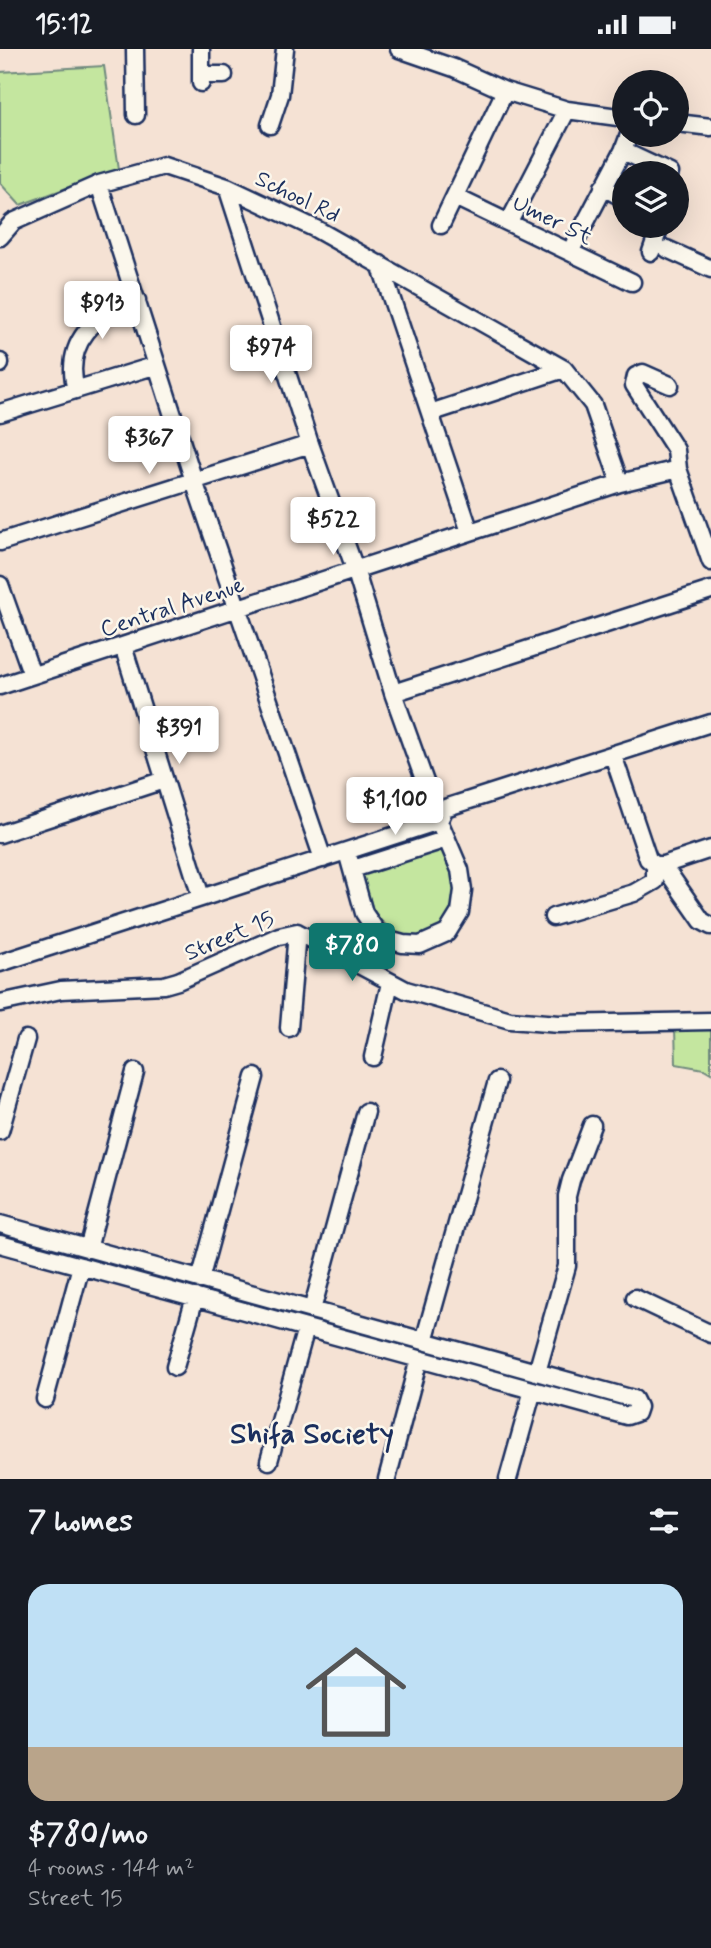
<!DOCTYPE html>
<meta charset="utf-8">
<style>
:root{--surface:#171b24;--page:#242831;--text:#f1f3f6;--muted:#9ea1a6;--accent:#0f766e}
body{margin:0;font-family:Mynerve,sans-serif;background:var(--page);color:var(--text);height:100vh;display:flex;flex-direction:column;font-size:26px;white-space:nowrap}
*{box-sizing:border-box;margin:0}
p{font-size:23px;color:var(--muted)}
.icon{flex:none;width:38px;height:38px;fill:none;stroke:currentColor;stroke-width:2;stroke-linecap:round;stroke-linejoin:round}
.map{position:relative;height:1430px;overflow:hidden}
.side{display:flex;flex-direction:column;background:var(--surface);flex:1}
.side>*{flex:none}
.tools{position:absolute;left:612px;top:21px;display:grid;gap:14px}
.tools a{display:grid;place-items:center;width:77px;height:77px;border-radius:50%;background:var(--surface);box-shadow:0 7px 28px #0002;font-size:35px}
.price{position:absolute;translate:-50% -60px;padding:0 16px;border-radius:7px;background:#fff;color:#222;font-size:23px;line-height:46px;filter:drop-shadow(0 2px 4px #0008)}
.price::after{content:'';position:absolute;left:50%;top:42px;width:21px;height:16px;margin-left:-10px;background:inherit;clip-path:polygon(0 0,100% 0,50% 100%)}
.price.selected{background:var(--accent);color:#fff}
ul{padding:0;list-style:none}
li{display:grid;align-content:center;gap:14px;height:371px;padding:0 28px}
li span{display:grid;place-items:center;height:217px;border-radius:21px;color:#555}
li>.icon{margin-inline-start:auto}
span .icon{width:126px;height:126px;fill:#fffc;stroke-width:1}
li b{font-size:30px}
h2{display:flex;justify-content:space-between;align-items:center;height:84px;padding:0 28px;font-size:30px}
.status{display:flex;justify-content:space-between;align-items:center;height:49px;padding:0 35px;background:var(--surface);direction:ltr}
.status svg{height:19px;fill:currentColor}
.map>svg:first-child{display:block}
.green{fill:#c4e69f;stroke:#708a7e;stroke-width:2}
.lines{fill:none;stroke-linecap:round;stroke-linejoin:round}
.minor-casing{stroke:#1b2f5e;stroke-width:21}
.minor{stroke:#fbf7ec;stroke-width:16}
.labels{text-anchor:middle;stroke-width:5;stroke-linejoin:round;paint-order:stroke}
.street-label{font-size:23px;fill:#1b2f5e;stroke:#fbf7ec}
.district-label{font-size:30px;font-weight:bold;fill:#1b2f5e;stroke:#fbf7ec}
</style>
<div class="status"><b>15:12</b><svg viewBox="0 0 49 12"><path d="M0 12V9h3v3zM5 12V6h3v6zM10 12V3h3v9zM15 12V0h3v12zM26 1h20v11H26zM47 4h2v5h-2z"/></svg></div>
<div class="map">
<svg width="711" height="1430" viewBox="0 0 711 1430">
<rect width="100%" height="100%" fill="#f5e2d4"/>
<filter id="ink" filterUnits="userSpaceOnUse"><feTurbulence type="fractalNoise" baseFrequency=".0143" numOctaves="2"/><feDisplacementMap in="SourceGraphic" scale="14" xChannelSelector="R" yChannelSelector="G"/><feConvolveMatrix kernelMatrix="1 2 1 2 8 2 1 2 1" color-interpolation-filters="sRGB"/></filter>
<g filter="url(#ink)">
<path class="green" d="M104,17l15,103 -99,36 -20,-22v-111z
M440,798l6,5 7,21 4,28 -13,24 -28,13h-11l-8,-4 -17,-14 -7,-10 -11,-37z
M711,978v46l-7,-4 -28,-5 -1,-36z"/>
<g class="lines">
<g class="minor-casing">
<path id="minor" d="M135,0l1,66
M201,0v34
M399,0l55,19 51,23 62,19 58,8
M201,26h23
M677,74l34,4
M270,76l10,-30 5,-46
M623,102l47,22
M99,135l95,297 129,378
M227,138l83,257 45,125 38,124 46,128 21,49 3,20 -3,22 -13,21 -27,12 -17,-1 -22,-6 -17,-25 -17,-61
M603,138l22,12
M455,148l177,85
M509,173l58,-112
M441,176l64,-134
M0,188l13,-15 86,-38 65,-18 63,21 89,42 248,140 29,36 27,78
M667,200l44,20
M570,203l53,-101 6,-16
M651,203l9,-26
M380,215l90,268
M0,313v2
M670,336l-27,-12 -7,3 -2,9 42,65 2,19 33,93
M76,341c-13,-47 19,-77 61,-90
M0,364l157,-48
M430,364l134,-44
M0,493l310,-98
M0,536l32,90
M123,597l78,251
M0,637l620,-203 58,-14
M393,644l318,-103
M0,785l164,-54
M655,816h8l48,-16
M663,816l39,56 9,5
M353,820l94,-30
M553,868l81,-24 21,-12v-16l-7,-6 -35,-104
M0,914l439,-142 6,-13 6,-2 260,-83
M0,954l61,-13 103,-5 14,-4 101,-45 18,-4 109,58 104,30 49,4 152,-3
M289,979l8,-96
M373,1008l17,-74
M0,1082l26,-92
M0,1175l634,175 4,8 -2,6 -9,3 -627,-172
M88,1200l47,-177
M200,1231l55,-203
M635,1249l76,36
M312,1261l54,-198
M424,1292l73,-260
M175,1318l20,-70
M537,1323l30,-106v-70l4,-16 21,-55
M45,1350l36,-133
M269,1412l37,-133
M387,1430l32,-120
M508,1430l25,-89"/>
</g>
<use href="#minor" class="minor"/>
</g>
</g>
<g class="labels">
<g class="street-label">
<text transform="translate(298 147) rotate(26)" y="8">School Rd</text>
<text transform="translate(553 170) rotate(26)" y="8">Umer St</text>
<text transform="translate(172 557) rotate(-18)" y="8">Central Avenue</text>
<text transform="translate(229 886) rotate(-23)" y="8">Street 15</text>
</g>
<g class="district-label">
<text x="312" y="1394">Shifa Society</text>
</g>
</g>
</svg>
<div class="tools">
<a><svg class="icon" aria-label="locate" viewBox="0 0 24 24"><circle cx="12" cy="12" r="6"/><path d="M12 2v4M12 18v4M2 12h4M18 12h4"/></svg></a>
<a><svg class="icon" aria-label="layers" viewBox="0 0 24 24"><path d="M12 4l9 5-9 5-9-5zM3 14l9 5 9-5"/></svg></a>
</div>
<b class="price" style="left:102px;top:292px">$913</b>
<b class="price" style="left:271px;top:336px">$974</b>
<b class="price" style="left:149px;top:427px">$367</b>
<b class="price" style="left:333px;top:508px">$522</b>
<b class="price" style="left:179px;top:717px">$391</b>
<b class="price" style="left:395px;top:788px">$1,100</b>
<b class="price selected" style="left:352px;top:934px">$780</b>
</div>
<section class="side">
<h2>7 homes<svg class="icon" aria-label="filters" viewBox="0 0 24 24"><path d="M4 7h16M4 17h16"/><circle cx="9" cy="7" r="2"/><circle cx="15" cy="17" r="2"/></svg></h2>
<ul>
<li><span style="background:linear-gradient(#bfe0f5 75%,#b9a48a 0)"><svg class="icon" aria-label="home" viewBox="0 0 24 24"><path d="M3 11l9-7 9 7M6 9v11h12V9"/></svg></span><div><b>$780/mo</b><p>4 rooms · 144 m²</p><p>Street 15</p></div></li>
</ul>
</section>
